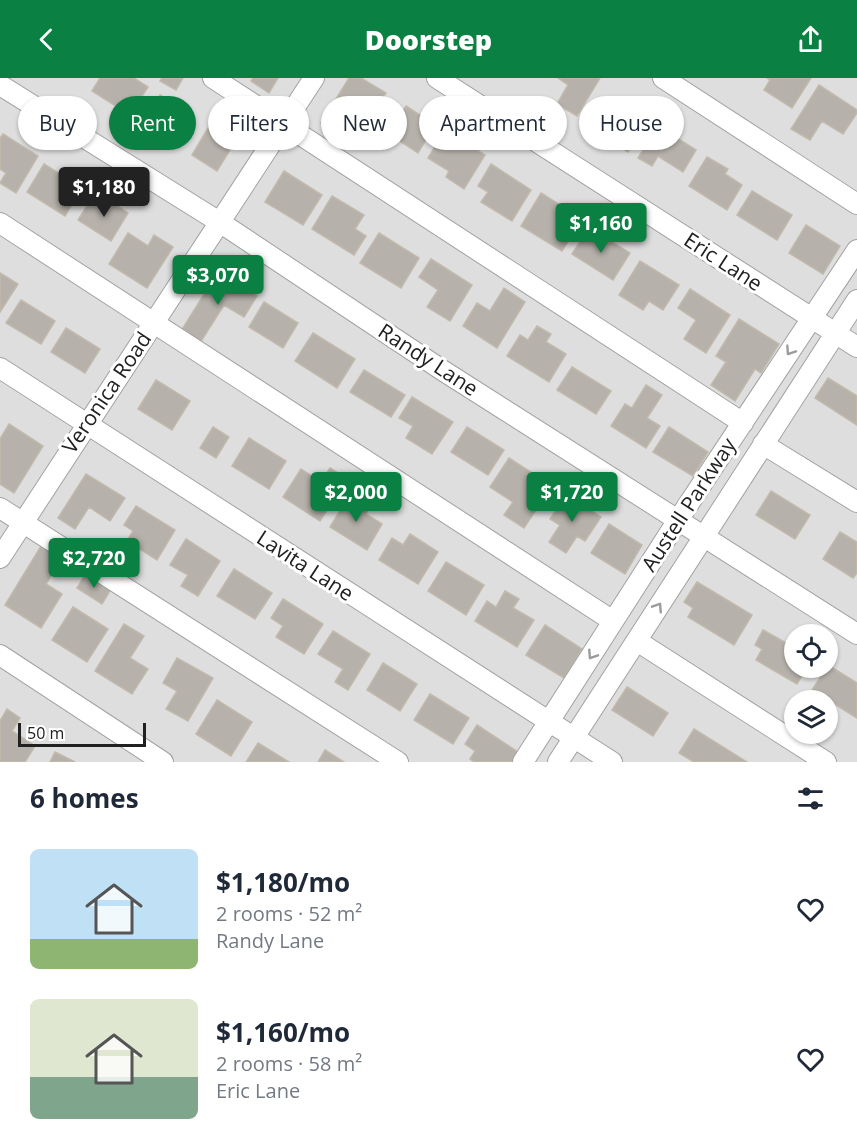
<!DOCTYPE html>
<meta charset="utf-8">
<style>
:root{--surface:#fff;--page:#f2f2f3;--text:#1f2937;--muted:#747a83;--accent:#0b8043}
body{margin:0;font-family:"Open Sans",sans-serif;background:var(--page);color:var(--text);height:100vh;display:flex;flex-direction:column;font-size:22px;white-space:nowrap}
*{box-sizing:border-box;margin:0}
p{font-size:20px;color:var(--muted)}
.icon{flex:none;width:33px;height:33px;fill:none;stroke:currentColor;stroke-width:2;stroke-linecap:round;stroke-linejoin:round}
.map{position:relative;height:684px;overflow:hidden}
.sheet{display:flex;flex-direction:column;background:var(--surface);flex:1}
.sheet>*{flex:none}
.guide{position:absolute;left:18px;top:18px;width:822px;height:54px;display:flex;gap:12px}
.controls{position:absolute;left:784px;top:546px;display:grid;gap:12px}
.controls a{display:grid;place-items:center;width:54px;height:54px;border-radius:50%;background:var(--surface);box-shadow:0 2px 4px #0004;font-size:30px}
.scale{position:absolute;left:18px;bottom:15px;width:128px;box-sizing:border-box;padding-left:6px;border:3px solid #212121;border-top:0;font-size:16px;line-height:21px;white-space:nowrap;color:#212121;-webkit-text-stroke:4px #fff;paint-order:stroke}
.price{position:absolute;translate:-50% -51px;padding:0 14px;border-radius:6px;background:var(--accent);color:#fff;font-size:20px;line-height:39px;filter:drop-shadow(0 2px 3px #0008)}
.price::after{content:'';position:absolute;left:50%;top:36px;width:18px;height:14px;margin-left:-9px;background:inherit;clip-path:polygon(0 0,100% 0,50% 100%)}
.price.selected{background:#222;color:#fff}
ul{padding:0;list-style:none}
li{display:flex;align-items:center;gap:18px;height:150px;padding:0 30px}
li span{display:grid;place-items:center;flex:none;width:168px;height:120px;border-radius:9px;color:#555}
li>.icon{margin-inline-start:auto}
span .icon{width:72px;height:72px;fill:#fffc;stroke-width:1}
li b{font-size:26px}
h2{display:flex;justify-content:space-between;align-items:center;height:72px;padding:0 30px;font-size:26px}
.pill{padding:0 21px;border-radius:27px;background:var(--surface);box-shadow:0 2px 4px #0004;font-size:21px;line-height:54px}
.pill.selected{background:var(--accent);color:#fff}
header{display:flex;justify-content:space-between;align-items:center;height:78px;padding:0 30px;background:var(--accent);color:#fff;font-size:27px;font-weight:800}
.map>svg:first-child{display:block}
.residential{fill:#dedede;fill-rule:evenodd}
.building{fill:#b6b1aa;stroke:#c1b9ab;stroke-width:1.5}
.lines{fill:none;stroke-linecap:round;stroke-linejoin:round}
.minor-casing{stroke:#a2a2a2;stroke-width:22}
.minor{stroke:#fff;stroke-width:20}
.oneway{stroke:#9b9b9b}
.labels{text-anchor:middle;stroke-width:6;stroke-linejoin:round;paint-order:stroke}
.street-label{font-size:21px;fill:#212121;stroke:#fff}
</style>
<header><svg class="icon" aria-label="back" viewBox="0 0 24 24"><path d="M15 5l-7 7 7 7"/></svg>Doorstep<svg class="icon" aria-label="share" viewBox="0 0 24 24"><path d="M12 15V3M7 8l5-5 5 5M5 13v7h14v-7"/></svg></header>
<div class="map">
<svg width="857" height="684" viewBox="0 0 857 684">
<rect width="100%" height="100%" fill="#f0efe8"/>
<path class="residential" d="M0,0h857v684h-857zM795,556h33v34h-33zM795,622h33v34h-33z"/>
<path class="building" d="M100,0h34l14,9 -18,28 -38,-24z
M162,0h21l-7,12 -16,-9z
M253,0h25l-9,15 -18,-12z
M349,0h12l25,15 -20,31 -14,-9 -12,20 -19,-12z
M558,0h42l-23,38 -20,-12 11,-19z
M767,0h44l-19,30 -28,-18 6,-10z
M819,7l38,25v3l-14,21 -21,-13 -12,19 -19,-11z
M160,17l34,22 -18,28 -34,-21z
M612,20l36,23 -20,31 -36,-22z
M406,28l29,19 -17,28 -29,-19z
M228,37l17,11 -28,45 -25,-16 19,-32 8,5z
M658,48l38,24 -13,22 -25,-16 -6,10 -14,-8z
M445,52l40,25 -21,34 -18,-12 3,-6 -21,-13z
M3,56l35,22 -22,37 -16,-10 6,-10 -6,-4v-31z
M707,79l21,12 -3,5 17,11 -15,25 -38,-24z
M44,86l38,24 -17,28 -38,-24z
M491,86l40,26 -19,31 -31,-19 7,-10 -10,-6z
M284,93l38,24 -19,30 -38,-23z
M752,113l40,24 -15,25 -40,-25z
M541,115l41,26 -20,32 -41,-25z
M332,118l32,19 -9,14 11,7 -12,19 -42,-26z
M107,121l21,14 -17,28 -33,-21 12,-19 11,7z
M806,147l34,21 -17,28 -34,-21z
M589,150l41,25 -17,27 -41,-26z
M128,155l20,13 6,-11 19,12 -26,41 -38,-24z
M379,155l40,25 -18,30 -41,-25z
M431,181l41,26 -22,36 -23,-14 11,-17 -19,-13z
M640,183l39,24 -16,25 -14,-9 -6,9 -24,-15z
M218,194l39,24 -13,21 -20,-12 -24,38 -19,-12z
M0,195l18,11 -18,28z
M504,210l21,14 -28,46 -34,-22 14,-23 13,8z
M690,211l40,26 -24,38 -22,-14 12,-19 -18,-12z
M21,222l34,21 -14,23 -35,-21z
M264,224l34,21 -15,25 -34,-21z
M739,241l40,25 -18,29 -6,-4 -20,32 -24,-16 15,-23 -10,-6z
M537,248l14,8 -5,8 20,12 -17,28 -42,-26 13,-21 8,5z
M66,250l34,21 -15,24 -34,-21z
M313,255l42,26 -18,29 -42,-27z
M572,289l39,24 -15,23 -39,-24z
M364,292l41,25 -14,22 -41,-25z
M828,300l29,18v29l-42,-27z
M156,302l34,21 -18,29 -34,-21z
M646,307l16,10 -15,23 13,8 -14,22 -35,-22 14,-22 7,4z
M412,319l41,25 -21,32 -26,-16 7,-12 -14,-8z
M9,346l34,22 -29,47 -14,-9v-45z
M213,349l16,10 -13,21 -16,-10z
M467,349l37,23 -16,25 -37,-23z
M669,349l39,25 -15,24 -40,-24z
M249,360l37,23 -17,28 -37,-23z
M509,380l43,28 -28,42 -20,-13 9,-13 -23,-15z
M330,390l17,11 -27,42 -37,-24 18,-28 20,13z
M86,396l39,24 -15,23 -21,-14 -14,22 -17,-11z
M771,413l39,24 -15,24 -39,-24z
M350,416l20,13 -4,7 16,10 -15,26 -37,-23z
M566,416l35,23 -16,24 -8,-5 -11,17 -17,-11 11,-17 -10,-6z
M136,428l39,24 -18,30 -30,-19 6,-10 -9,-6z
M609,446l33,21 -17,29 -34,-21z
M840,454l17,10v31l-4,5 -30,-19z
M410,456l28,18 -20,32 -39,-24 13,-22 11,7z
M186,461l34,22 -22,35 -17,-10 7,-11 -18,-10z
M41,468l21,13 -16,25 16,10 -21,34 -36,-23z
M446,484l38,23 -18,30 -38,-24z
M234,491l38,24 -17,26 -38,-23z
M86,495l25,16 -9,15 -25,-16z
M697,504l55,33 -18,30 -46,-28 5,-9 -9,-6z
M505,513l14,8 -6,9 21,12 -17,27 -42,-26 12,-20 9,6z
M283,521l40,25 -19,30 -28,-17 7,-11 -12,-8z
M73,529l35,22 -21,33 -35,-22z
M124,546l20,12 -14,22 18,11 -16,25 -37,-23z
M545,547l37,24 -18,29 -38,-23z
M763,552l32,18v20h12l-10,16 -41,-24 6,-11 -7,-4z
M333,553l37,23 -22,36 -13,-8 8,-13 -25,-15z
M177,580l36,20 -25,43 -22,-12 11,-18 -14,-8z
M383,585l34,21 -17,27 -33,-21z
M828,587l29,18v35l-45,-28z
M627,609l41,26 -15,23 -41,-26z
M430,616l39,24 -16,26 -39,-24z
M217,622l35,22 -21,34 -35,-22z
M7,631l13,9 -8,13 23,15 -10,16h-25v-41z
M477,647l41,27 -7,10h-37l-4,-3 5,-8 -10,-7z
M694,651l53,33h-53l-15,-9z
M258,665l31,19h-43z
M325,672l19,12h-26z
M55,674l20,10h-25z"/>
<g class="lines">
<g class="minor-casing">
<path id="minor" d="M213,0l530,345
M437,0l420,269
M663,0l194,126
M0,7l221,138 221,147 415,264
M0,145l613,398
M0,290l612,394
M763,366l94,58
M0,430l398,254
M0,480l314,-480
M637,563l189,121
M0,577l163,107
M523,684l155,-242 179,-270
M558,684l299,-462"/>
</g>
<use href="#minor" class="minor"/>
</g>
<defs><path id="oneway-chevron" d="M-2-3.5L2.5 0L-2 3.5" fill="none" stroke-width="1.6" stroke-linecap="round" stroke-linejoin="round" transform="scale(1.5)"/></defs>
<g class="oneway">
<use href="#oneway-chevron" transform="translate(790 273) rotate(124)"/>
<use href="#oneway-chevron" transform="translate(658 529) rotate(-57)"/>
<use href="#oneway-chevron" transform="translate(592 577) rotate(123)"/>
</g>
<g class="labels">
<g class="street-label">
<text transform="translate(723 184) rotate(33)" y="7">Eric Lane</text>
<text transform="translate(428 282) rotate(33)" y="7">Randy Lane</text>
<text transform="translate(107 315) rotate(-56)" y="7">Veronica Road</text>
<text transform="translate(689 427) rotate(-57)" y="7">Austell Parkway</text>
<text transform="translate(305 488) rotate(33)" y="7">Lavita Lane</text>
</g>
</g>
</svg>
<div class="controls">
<a><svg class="icon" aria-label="locate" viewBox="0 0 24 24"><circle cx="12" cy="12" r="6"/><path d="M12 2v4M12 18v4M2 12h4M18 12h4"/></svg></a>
<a><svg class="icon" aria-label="layers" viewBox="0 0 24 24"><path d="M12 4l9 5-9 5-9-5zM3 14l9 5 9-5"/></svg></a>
</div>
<div class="scale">50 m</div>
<b class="price selected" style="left:104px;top:140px">$1,180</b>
<b class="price" style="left:601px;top:176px">$1,160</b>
<b class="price" style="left:218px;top:228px">$3,070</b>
<b class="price" style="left:356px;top:445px">$2,000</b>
<b class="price" style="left:572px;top:445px">$1,720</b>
<b class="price" style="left:94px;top:511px">$2,720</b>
<div class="guide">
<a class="pill">Buy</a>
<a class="pill selected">Rent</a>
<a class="pill">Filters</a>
<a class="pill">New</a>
<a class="pill">Apartment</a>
<a class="pill">House</a>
</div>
</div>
<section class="sheet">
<h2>6 homes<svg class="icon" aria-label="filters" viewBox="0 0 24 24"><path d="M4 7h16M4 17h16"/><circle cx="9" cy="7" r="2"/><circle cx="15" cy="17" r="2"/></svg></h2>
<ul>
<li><span style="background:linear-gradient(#bfe0f5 75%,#8fb573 0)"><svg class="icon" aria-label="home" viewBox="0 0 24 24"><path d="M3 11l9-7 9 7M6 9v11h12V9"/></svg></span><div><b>$1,180/mo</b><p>2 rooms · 52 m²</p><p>Randy Lane</p></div><svg class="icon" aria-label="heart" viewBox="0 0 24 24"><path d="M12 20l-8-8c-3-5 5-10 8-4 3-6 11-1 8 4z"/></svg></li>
<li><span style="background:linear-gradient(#dfe7d0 65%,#7fa58c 0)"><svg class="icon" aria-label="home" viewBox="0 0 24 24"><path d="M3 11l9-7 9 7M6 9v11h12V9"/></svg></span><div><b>$1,160/mo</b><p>2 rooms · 58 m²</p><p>Eric Lane</p></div><svg class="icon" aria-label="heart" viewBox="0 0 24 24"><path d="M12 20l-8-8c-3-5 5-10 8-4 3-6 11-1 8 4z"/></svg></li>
</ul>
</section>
